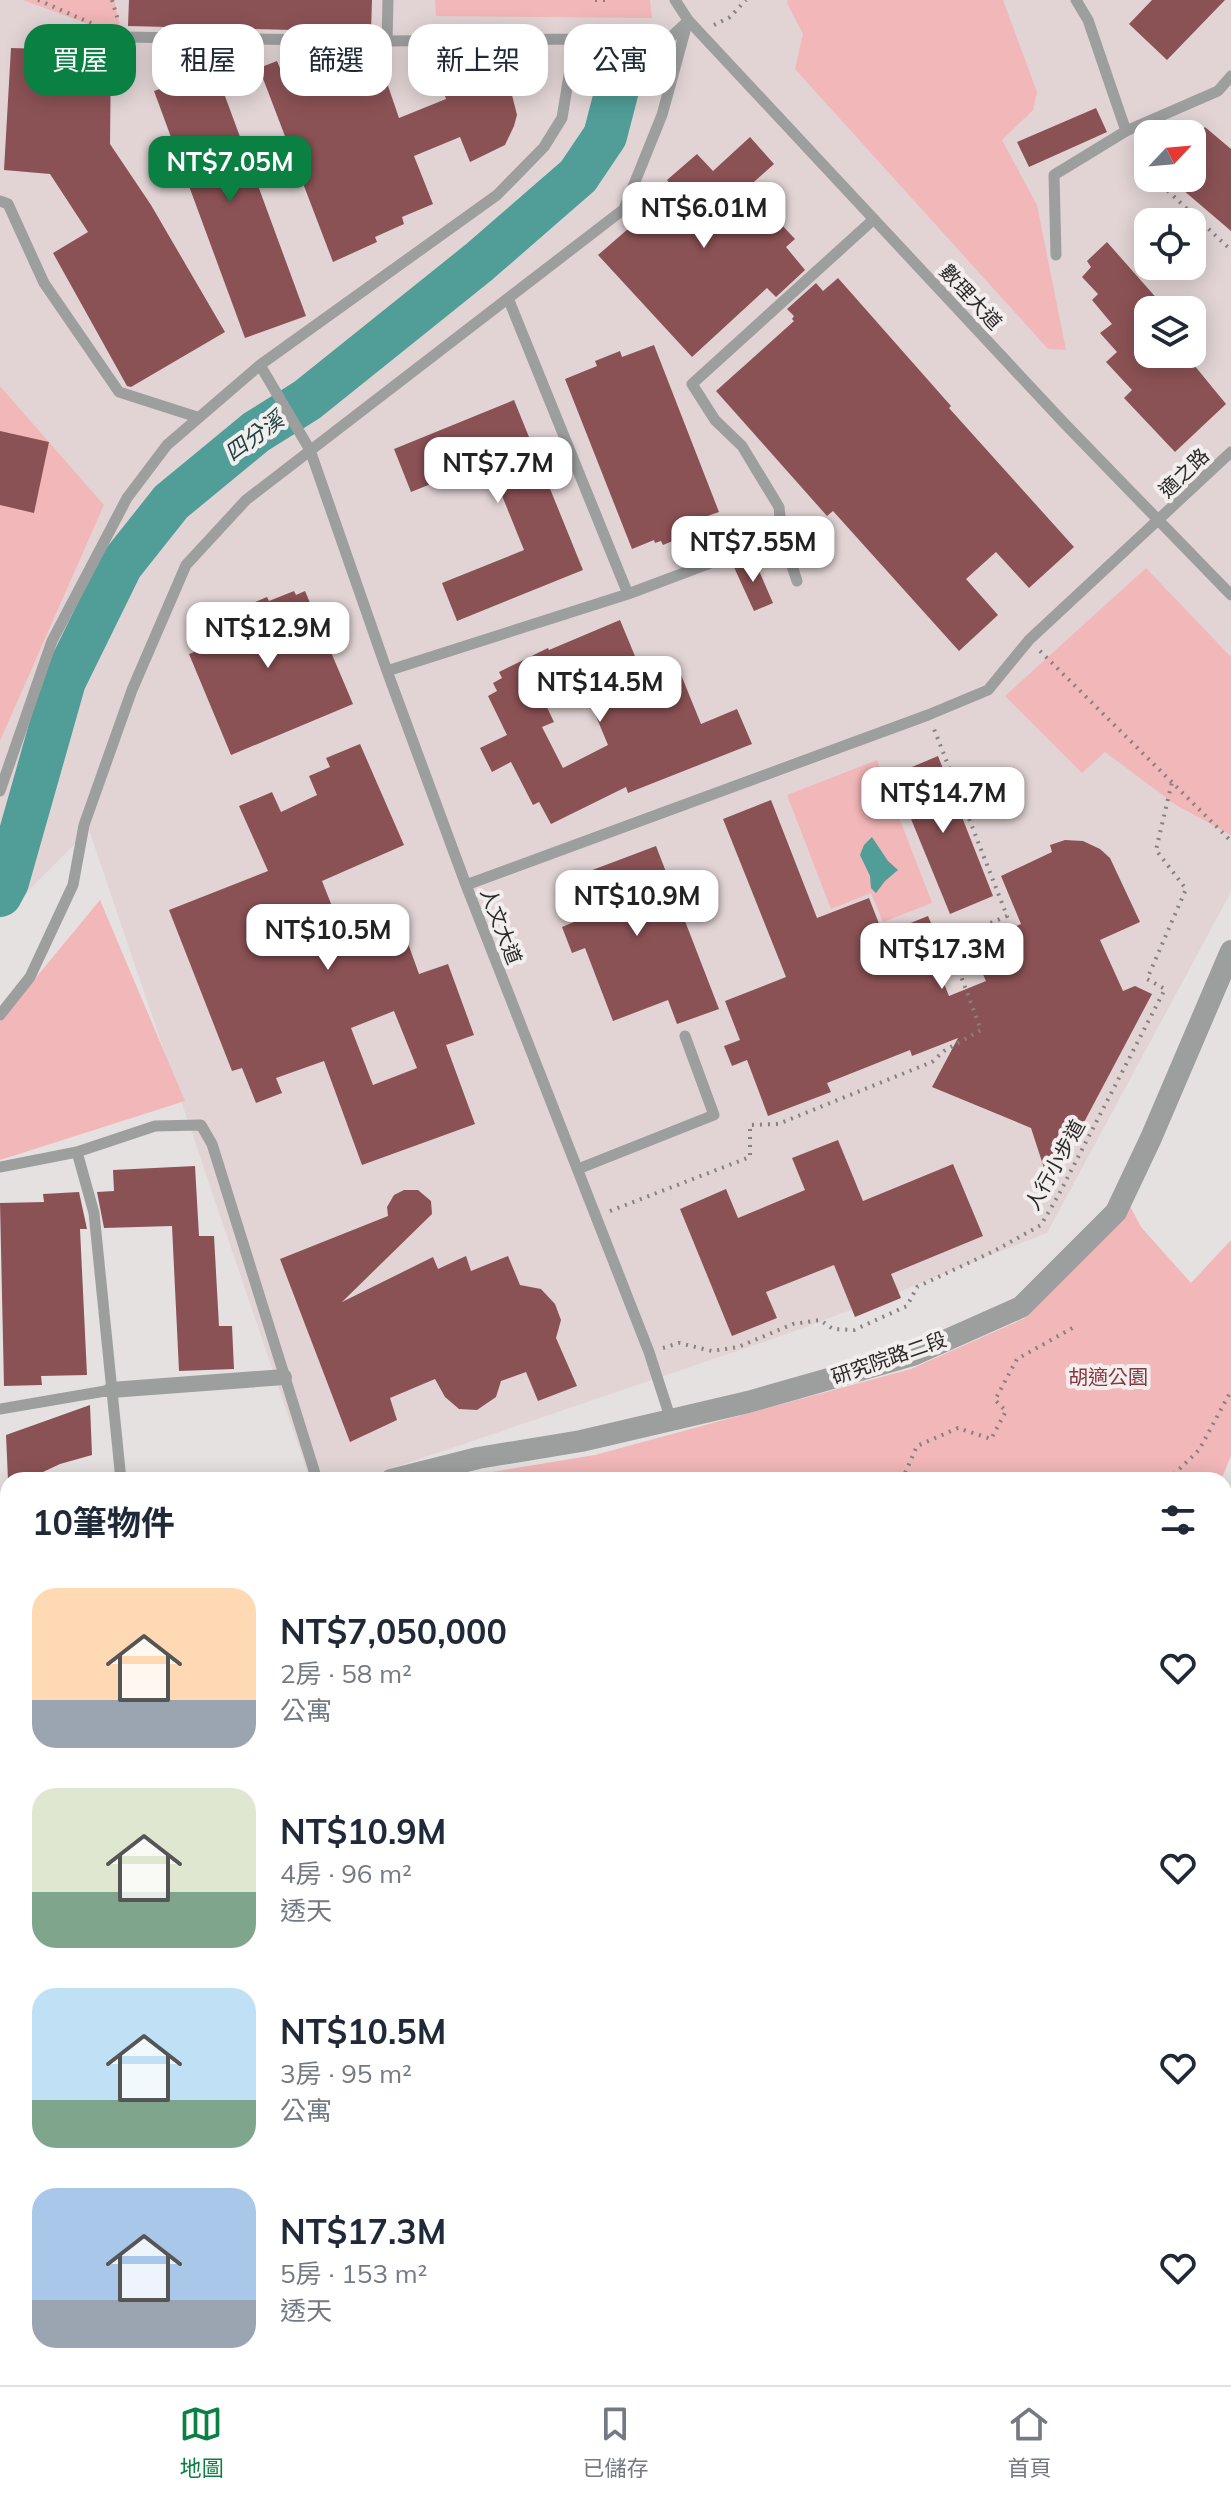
<!DOCTYPE html>
<html lang="zh-TW">
<meta charset="utf-8">
<style>
:root{--surface:#fff;--page:#f6f6f7;--text:#1f2937;--muted:#747a83;--line:#e0e1e3;--accent:#0b8043}
body{margin:0;font-family:Mulish,"Noto Sans TC",sans-serif;background:var(--page);color:var(--text);height:100vh;display:flex;flex-direction:column;font-size:30px;white-space:nowrap}
*{box-sizing:border-box;margin:0}
p{font-size:26px;color:var(--muted)}
.icon{flex:none;width:44px;height:44px;fill:none;stroke:currentColor;stroke-width:2;stroke-linecap:round;stroke-linejoin:round}
.map{position:relative;flex:1;overflow:hidden}
.panel{position:absolute;left:0px;top:1472px;width:1232px;height:914px;display:flex;flex-direction:column;background:var(--surface);border-radius:24px 24px 0 0;box-shadow:0 4px 20px #0003}
.panel>*{flex:none}
.banner{position:absolute;left:24px;top:24px;width:800px;height:72px;display:flex;gap:16px}
.needle{width:52px;rotate:64deg}
.buttons{position:absolute;left:1134px;top:120px;display:grid;gap:16px}
.buttons a{display:grid;place-items:center;width:72px;height:72px;border-radius:16px;background:var(--surface);box-shadow:0 4px 20px #0003;font-size:40px}
.price{position:absolute;translate:-50% -68px;padding:0 18px;border-radius:16px;background:#fff;color:#222;font-size:26px;line-height:52px;filter:drop-shadow(0 2px 4px #0008)}
.price::after{content:'';position:absolute;left:50%;top:48px;width:24px;height:18px;margin-left:-12px;background:inherit;clip-path:polygon(0 0,100% 0,50% 100%)}
.price.selected{background:var(--accent);color:#fff}
ul{padding:0;list-style:none}
li{display:flex;align-items:center;gap:24px;height:200px;padding:0 32px}
li span{display:grid;place-items:center;flex:none;width:224px;height:160px;border-radius:24px;color:#555}
li>.icon{margin-inline-start:auto}
span .icon{width:96px;height:96px;fill:#fffc;stroke-width:1}
li b{font-size:34px}
h2{display:flex;justify-content:space-between;align-items:center;height:96px;padding:0 32px;font-size:34px}
.chip{padding:0 28px;border-radius:24px;background:var(--surface);box-shadow:0 4px 20px #0003;font-size:28px;line-height:72px}
.chip.selected{background:var(--accent);color:#fff}
.dock{display:flex;justify-content:space-around;align-items:center;height:112px;border-top:2px solid var(--line);background:var(--surface);font-size:22px;color:var(--muted)}
.dock a{display:grid;justify-items:center;gap:4px}
.dock .selected{color:var(--accent)}
.map>svg:first-child{display:block}
.built{fill:#e2d4d4;fill-rule:evenodd}
.green{fill:#f2b7b8}
.water{fill:#519d98}
.lines{fill:none;stroke-linecap:round;stroke-linejoin:round}
.river{stroke:#519d98;stroke-width:44}
.building{fill:#8b5255;fill-rule:evenodd}
.path{stroke:#858282;stroke-width:4;stroke-dasharray:2 6;stroke-linecap:butt}
.service{stroke:#9d9f9e;stroke-width:11}
.pedestrian{stroke:#9d9f9e;stroke-width:16}
.minor{stroke:#9d9f9e;stroke-width:22}
.secondary{stroke:#7b7e7e;stroke-width:22}
.labels{text-anchor:middle;stroke-width:8;stroke-linejoin:round;paint-order:stroke}
.street-label{font-size:20px;fill:#2a2828;stroke:#f3eeee}
.park-label{font-size:20px;fill:#86383f;stroke:#f3eeee}
.water-label{font-size:22px;font-style:italic;fill:#1d413f;stroke:#f3eeee}
</style>
<div class="map">
<svg width="1231" height="2385" viewBox="0 0 1231 2385">
<rect width="100%" height="100%" fill="#e5e1e1"/>
<path class="built" d="M0,0h1231v892l-184,341 -161,64 -113,42 -416,141h-47l-221,-650 -89,89v-178l104,-236 -104,-119zM1148,134h44v44h-44zM1148,222h44v44h-44zM1148,310h44v44h-44z
M1224,1832l7,2v104l-7,24z"/>
<path class="green" d="M23,0h91l9,37z
M435,0h215l2,18 -216,-2z
M788,0h215l34,92 -4,18 -31,30 35,65 29,145 -18,-1 -253,-280 8,-35 -16,-31z
M0,386l104,119 -104,236z
M1146,568l85,89v178l-55,-30 -71,-53 -23,21 -77,-77z
M877,760l55,143 -49,19 -12,-29 -40,16 -44,-114z
M100,900l85,201 -185,59v-139z
M1130,1206l11,21 50,56 40,-43v216l-10,24h-779l153,-25 316,-86 114,-51z
M8,1830v548h1069l-5,7h-1072v-523z"/>
<path class="water" d="M872,837l16,24 10,9 -13,11 -9,12 -5,-5 -1,-12 -10,-21 4,-10z"/>
<g class="lines">
<path class="river" d="M0,895l7,-13 57,-201 57,-116 50,-63 85,-70 51,-32 172,-138 99,-86 27,-40 19,-73"/>
</g>
<path class="building" d="M129,0h243l-1,32 -243,-6z
M1152,0h73l-58,60 -38,-36z
M11,48l100,3 -1,93 41,61 74,127 -94,55 -4,-1 -74,-133 35,-21 -38,-58 -46,-4z
M277,61l12,29 33,-14 4,14 33,-14 5,13 22,-9 13,38 47,-19 -6,-18 28,-9 17,1 12,5 14,13 6,24 -3,11 -9,19 -35,17 -10,-25 -46,19 19,48 -31,13 2,7 -29,13 2,5 -44,20 -74,-194z
M215,69l91,247 -61,22 -91,-247z
M1096,108l11,24 -78,35 -12,-25z
M1205,127l26,22v82l-62,-53h23v-37z
M750,137l24,27 -36,32 32,34 9,-8 16,17 -9,8 19,23 -29,27 -9,-9 -75,69 -94,-102 76,-66 -7,-9 30,-26 16,17z
M1107,242l60,68h-19v44h37l41,50 -51,48 -51,-54 8,-8 -26,-28 11,-10 -17,-19 12,-9 -20,-24 6,-6 -16,-17 9,-10 -4,-6z
M838,278l113,128 -2,2 125,139 -45,41 -33,-36 -30,27 32,36 -39,36 -126,-140 -6,5 -111,-125 78,-70 -2,-2 2,-3 -7,-7 29,-26 7,8z
M654,345l65,167 -17,6 1,4 -9,3 3,6 -34,14 -2,-4 -6,2 -1,-3 -22,9 -67,-170 32,-13 -2,-5 25,-10 2,6z
M514,400l69,170 -126,51 -15,-38 82,-33 -36,-89 -77,31 -17,-43z
M0,431l49,11 -15,71 -34,-8z
M753,557l20,46 -19,8 -21,-46z
M294,591l2,4 9,-4 48,113 -122,51 -42,-101 13,-5 -9,-21 74,-31 2,4z
M620,620l22,53 33,-13 26,64 36,-15 15,35 -124,49 -2,-6 -75,37 -12,-22 -6,3 -22,-43 -19,10 -12,-24 27,-13 -19,-39 9,-5 -4,-8 9,-5 -3,-6 49,-24 1,2zM583,685l25,60 -45,23 -21,-41 12,-5 -9,-19z
M360,744l44,101 -82,36 29,73 54,-19 14,39 29,-10 26,71 -28,10 29,79 -113,41 -38,-104 -48,17 6,15 -26,10 -14,-35 -10,3 -63,-161 99,-39 -29,-65 33,-14 9,20 36,-17 -8,-19 21,-9 -4,-9zM394,1011l23,57 -44,17 -22,-57z
M938,756l55,140 -43,18 -57,-139z
M771,800l46,118 52,-20 14,36 45,-18 8,19 -10,4 23,57 37,-15 -16,-35 51,-22 -20,-48 51,-24 -2,-7 15,-5 18,1 17,8 10,9 30,64 -40,18 23,51 12,-5 17,8 -88,166 -10,13 -5,-7 -5,2 -13,-40 -99,-41 26,-49 -46,18 -2,-6 -83,33 4,9 -63,24 -21,-56 -15,6 -8,-20 16,-6 -15,-39 61,-24 -63,-158z
M656,846l63,163 -42,15 -9,-24 -55,21 -28,-73 -13,5 -10,-26 12,-5 -16,-39z
M838,1140l25,61 90,-37 30,72 -92,38 10,24 -46,19 -21,-52 -68,27 11,26 -45,18 -52,-127 46,-20 12,29 67,-28 -13,-32z
M195,1166l4,70h15l5,90h13l2,43 -55,2 -7,-145 -68,2 -7,-36 17,-1 -1,-21z
M404,1190h14l13,11 1,13 -90,88 91,-45 5,12 28,-13 5,15 37,-15 12,29 21,4 14,15 6,16 -5,18 21,48 -39,15 -12,-29 -25,9 -5,16 -19,13 -18,-1 -14,-12 -10,-18 -45,19 7,22 -47,22 -70,-183 108,-43 -1,-9 7,-12z
M79,1192l8,37h-7l7,146 -46,1 1,9 -38,1 -4,-183 44,-1 -1,-8z
M90,1405l2,50 -32,9 -34,16h-18l-2,-45z"/>
<g class="lines">
<path class="path" d="M38,0l71,31
M112,0l6,20
M595,0h14
M714,25l16,-8 16,-17
M1136,145l12,18
M1158,178l9,12 64,60
M1040,651l191,190
M610,1211l140,-54v-32l28,-1 154,-62 12,-11 37,-21 -33,-89 59,-25 -73,-187
M663,1348l16,-5 33,8 26,-4 55,-23 27,-4 13,9 21,1 53,-24 10,-19 77,-36 47,-26 17,-29 107,-207 -18,-10 39,-90 -30,-39 16,-68
M656,1480l14,-3
M902,1480l15,-34 41,-18 33,11 15,-28 -11,-11 22,-41 59,-33
M1168,1480l31,-30 32,-59
M1224,1826l7,2
M1224,2017l7,2
M525,2378l1,7
M104,2385l8,-7
M314,2385l8,-7"/>
<path class="service" d="M388,0l-1,41 188,-2 83,2 12,-3 17,-16
M675,0l13,20 377,404 166,171
M1076,0l12,20 38,111
M123,37l264,4
M0,201l8,3 36,79 75,109 78,25
M1056,255l-2,-80 72,-44 92,-40 13,-15
M508,298l120,296
M260,365l50,85 77,221 79,214 183,467 22,68
M797,581l-15,-45 -3,-29 -37,-61 -27,-26 -23,-36 182,-165
M387,671l241,-77 154,-58
M0,791l52,-150 75,-143 40,-53 93,-80 237,-170 47,-48 18,-29 13,-79
M466,885l462,-170 60,-25 41,-50 202,-188
M0,1015l30,-38 43,-92 11,-60 48,-135 54,-125 60,-65 378,-291 38,-94 26,-95
M0,1167l77,-15
M578,1169l136,-54 -29,-79
M0,1409l111,-19
M121,1480l-27,-267 -17,-61 78,-26 46,-1 11,19 105,336"/>
<path class="pedestrian" d="M111,1390l173,-13"/>
<path class="minor" d="M391,1480l87,-22 103,-17 167,-39 165,-47 108,-48 95,-95 35,-74 80,-187
M0,1532l8,-4
M1224,2331l7,2"/>
<path class="secondary" d="M1224,2111l7,-29
M1166,2385l1,-7"/>
</g>
<g class="labels">
<g class="street-label">
<text transform="translate(971 297) rotate(47)" y="7">數理大道</text>
<text transform="translate(1184 473) rotate(-44)" y="7">適之路</text>
<text transform="translate(501 926) rotate(69)" y="7">人文大道</text>
<text transform="translate(1055 1165) rotate(-61)" y="7">人行小步道</text>
<text transform="translate(889 1358) rotate(-19)" y="7">研究院路二段</text>
</g>
<g class="park-label">
<text x="1108" y="1384">胡適公園</text>
</g>
<g class="water-label">
<text transform="translate(254 436) rotate(-36)" y="8">四分溪</text>
</g>
</g>
</svg>
<div class="buttons">
<a><svg class="needle" viewBox="-14 -14 28 28"><path d="M0-13l5 13h-10z" fill="#e53935"/><path d="M0 13l5-13h-10z" fill="#747a83"/></svg></a>
<a><svg class="icon" aria-label="locate" viewBox="0 0 24 24"><circle cx="12" cy="12" r="6"/><path d="M12 2v4M12 18v4M2 12h4M18 12h4"/></svg></a>
<a><svg class="icon" aria-label="layers" viewBox="0 0 24 24"><path d="M12 4l9 5-9 5-9-5zM3 14l9 5 9-5"/></svg></a>
</div>
<b class="price selected" style="left:230px;top:204px">NT$7.05M</b>
<b class="price" style="left:704px;top:250px">NT$6.01M</b>
<b class="price" style="left:498px;top:505px">NT$7.7M</b>
<b class="price" style="left:753px;top:584px">NT$7.55M</b>
<b class="price" style="left:268px;top:670px">NT$12.9M</b>
<b class="price" style="left:600px;top:724px">NT$14.5M</b>
<b class="price" style="left:943px;top:835px">NT$14.7M</b>
<b class="price" style="left:637px;top:938px">NT$10.9M</b>
<b class="price" style="left:328px;top:972px">NT$10.5M</b>
<b class="price" style="left:942px;top:991px">NT$17.3M</b>
<div class="banner">
<a class="chip selected">買屋</a>
<a class="chip">租屋</a>
<a class="chip">篩選</a>
<a class="chip">新上架</a>
<a class="chip">公寓</a>
</div>
<section class="panel">
<h2>10筆物件<svg class="icon" aria-label="filters" viewBox="0 0 24 24"><path d="M4 7h16M4 17h16"/><circle cx="9" cy="7" r="2"/><circle cx="15" cy="17" r="2"/></svg></h2>
<ul>
<li><span style="background:linear-gradient(#ffd9b3 70%,#9aa5b1 0)"><svg class="icon" aria-label="home" viewBox="0 0 24 24"><path d="M3 11l9-7 9 7M6 9v11h12V9"/></svg></span><div><b>NT$7,050,000</b><p>2房 · 58 m²</p><p>公寓</p></div><svg class="icon" aria-label="heart" viewBox="0 0 24 24"><path d="M12 20l-8-8c-3-5 5-10 8-4 3-6 11-1 8 4z"/></svg></li>
<li><span style="background:linear-gradient(#dfe7d0 65%,#7fa58c 0)"><svg class="icon" aria-label="home" viewBox="0 0 24 24"><path d="M3 11l9-7 9 7M6 9v11h12V9"/></svg></span><div><b>NT$10.9M</b><p>4房 · 96 m²</p><p>透天</p></div><svg class="icon" aria-label="heart" viewBox="0 0 24 24"><path d="M12 20l-8-8c-3-5 5-10 8-4 3-6 11-1 8 4z"/></svg></li>
<li><span style="background:linear-gradient(#bfe0f5 70%,#7fa58c 0)"><svg class="icon" aria-label="home" viewBox="0 0 24 24"><path d="M3 11l9-7 9 7M6 9v11h12V9"/></svg></span><div><b>NT$10.5M</b><p>3房 · 95 m²</p><p>公寓</p></div><svg class="icon" aria-label="heart" viewBox="0 0 24 24"><path d="M12 20l-8-8c-3-5 5-10 8-4 3-6 11-1 8 4z"/></svg></li>
<li><span style="background:linear-gradient(#a9c7e8 70%,#9aa5b1 0)"><svg class="icon" aria-label="home" viewBox="0 0 24 24"><path d="M3 11l9-7 9 7M6 9v11h12V9"/></svg></span><div><b>NT$17.3M</b><p>5房 · 153 m²</p><p>透天</p></div><svg class="icon" aria-label="heart" viewBox="0 0 24 24"><path d="M12 20l-8-8c-3-5 5-10 8-4 3-6 11-1 8 4z"/></svg></li>
</ul>
</section>
</div>
<nav class="dock">
<a class="selected"><svg class="icon" aria-label="map" viewBox="0 0 24 24"><path d="M3 6l6-2 6 2 6-2v14l-6 2-6-2-6 2zM9 4v14M15 6v14"/></svg>地圖</a>
<a><svg class="icon" aria-label="saved" viewBox="0 0 24 24"><path d="M7 4h10v16l-5-4-5 4z"/></svg>已儲存</a>
<a><svg class="icon" aria-label="home" viewBox="0 0 24 24"><path d="M3 11l9-7 9 7M6 9v11h12V9"/></svg>首頁</a>
</nav>
